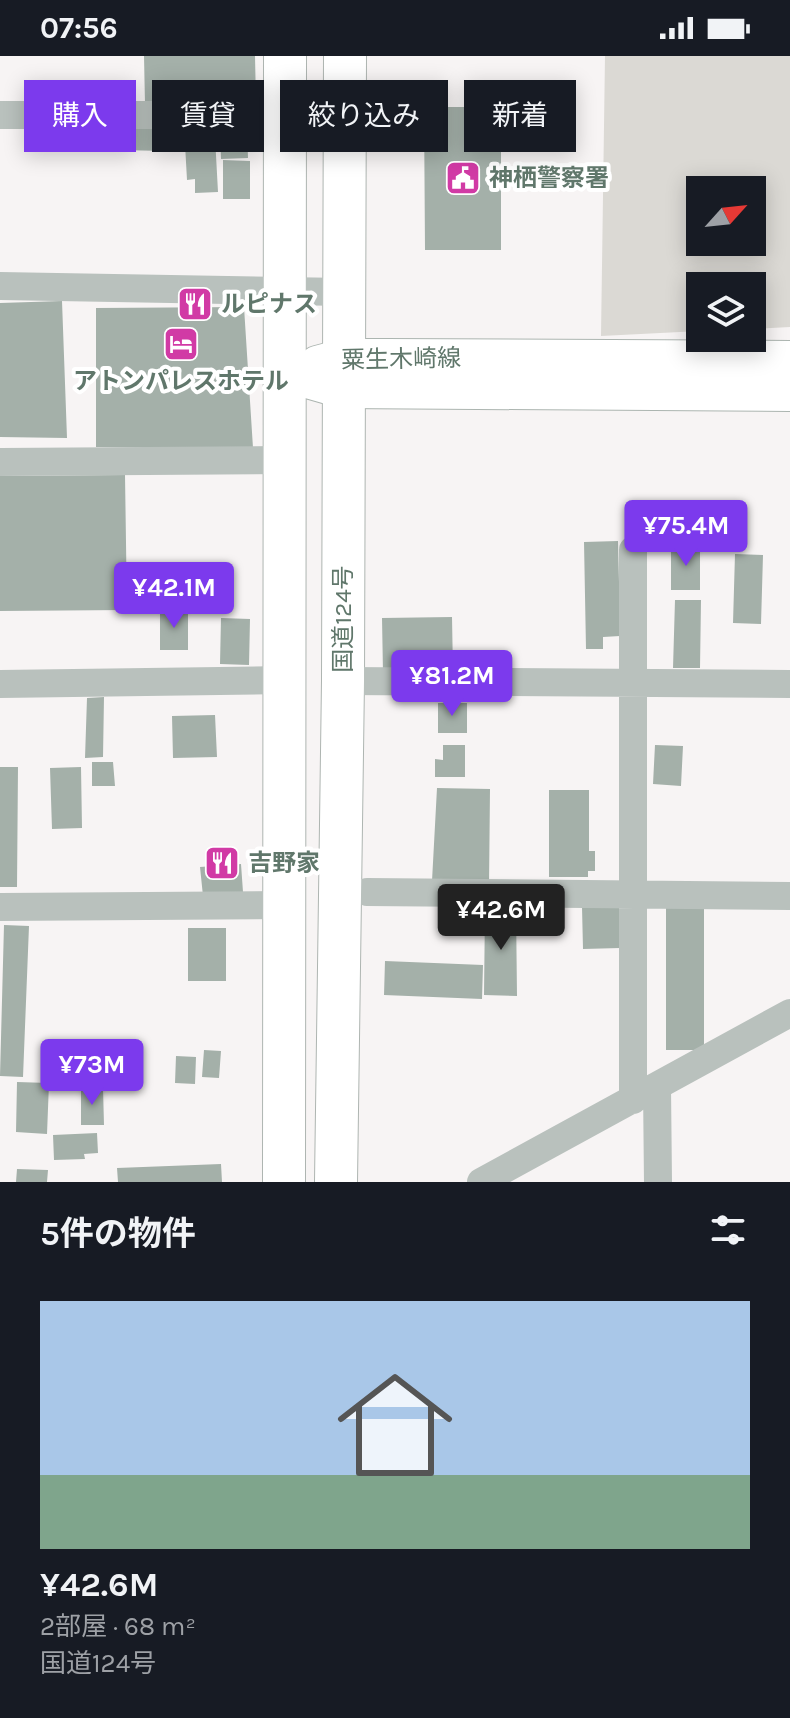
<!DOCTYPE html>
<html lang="ja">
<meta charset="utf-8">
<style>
:root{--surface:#171b24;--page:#242831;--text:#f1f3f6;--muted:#9ea1a6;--accent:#7c3aed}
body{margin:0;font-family:Karla,"Noto Sans JP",sans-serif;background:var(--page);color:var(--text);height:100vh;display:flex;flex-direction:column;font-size:30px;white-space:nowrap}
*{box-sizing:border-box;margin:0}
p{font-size:26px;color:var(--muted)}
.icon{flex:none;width:44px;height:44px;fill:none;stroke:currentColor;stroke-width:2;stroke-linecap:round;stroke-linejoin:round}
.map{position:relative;height:1126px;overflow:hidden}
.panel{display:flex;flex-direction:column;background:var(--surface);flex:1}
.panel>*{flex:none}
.hud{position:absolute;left:24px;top:24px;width:742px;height:72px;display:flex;gap:16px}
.needle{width:52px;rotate:63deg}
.buttons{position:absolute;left:686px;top:120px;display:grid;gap:16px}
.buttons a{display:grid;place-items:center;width:80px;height:80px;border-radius:0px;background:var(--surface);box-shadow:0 4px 20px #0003;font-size:40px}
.price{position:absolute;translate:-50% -68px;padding:0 18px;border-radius:8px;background:var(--accent);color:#fff;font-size:26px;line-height:52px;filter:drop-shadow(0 2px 4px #0008)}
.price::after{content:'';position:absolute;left:50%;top:48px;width:24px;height:18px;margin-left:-12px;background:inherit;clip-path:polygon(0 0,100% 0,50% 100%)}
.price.active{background:#222;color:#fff}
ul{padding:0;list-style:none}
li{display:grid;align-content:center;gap:16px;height:424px;padding:0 40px}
li span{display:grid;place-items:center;height:248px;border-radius:0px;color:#555}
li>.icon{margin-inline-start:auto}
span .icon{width:144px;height:144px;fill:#fffc;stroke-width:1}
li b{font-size:34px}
h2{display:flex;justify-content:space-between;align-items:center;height:96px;padding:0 40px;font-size:34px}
.chip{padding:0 28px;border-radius:0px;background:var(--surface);box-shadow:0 4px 20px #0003;font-size:28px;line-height:72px}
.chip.active{background:var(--accent);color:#fff}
.status{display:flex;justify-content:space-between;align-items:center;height:56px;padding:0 40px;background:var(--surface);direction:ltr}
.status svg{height:22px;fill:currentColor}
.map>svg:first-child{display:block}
.green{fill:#dbd9d4;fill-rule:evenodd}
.building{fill:#a4b0a9}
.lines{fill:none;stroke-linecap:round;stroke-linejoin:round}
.major-casing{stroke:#acb5b0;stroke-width:38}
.highway-casing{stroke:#aeb5b1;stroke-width:44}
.minor{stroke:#b9c1bd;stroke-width:28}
.major{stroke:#fff;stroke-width:36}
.highway{stroke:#fff;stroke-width:42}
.labels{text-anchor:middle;stroke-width:8;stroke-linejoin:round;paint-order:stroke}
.poi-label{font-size:24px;font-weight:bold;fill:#60776b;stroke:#fff;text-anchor:start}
.street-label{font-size:24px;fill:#60776b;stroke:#fff}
</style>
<div class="status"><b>07:56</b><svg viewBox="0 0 49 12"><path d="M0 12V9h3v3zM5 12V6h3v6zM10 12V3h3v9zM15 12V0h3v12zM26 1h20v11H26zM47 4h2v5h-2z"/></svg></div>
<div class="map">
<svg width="790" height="1126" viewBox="0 0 790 1126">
<rect width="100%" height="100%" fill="#f7f4f4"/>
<path class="green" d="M605,0h185v271l-38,2v-43h-52v45l-99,5zM700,134h52v52h-52z"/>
<path class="building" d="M144,0h111l1,46 -111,2z
M424,51h77v143h-76z
M121,71l44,1 -1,23 -44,-1z
M247,71l1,31 -27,1 -1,-30z
M201,81h14l3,55 -23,1v-14l-8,1 -2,-36 16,-1z
M223,104l27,1v38h-27z
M62,245l5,137 -67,-1v-134z
M244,251l9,141 -157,-1v-139z
M125,419l2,135 -127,1v-135z
M618,485l1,41h8v13l-8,1 1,40 -17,1v12h-17l-2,-107z
M671,491h29v43h-29z
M735,498l28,1 -2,69 -28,-1z
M675,544h26l-1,68h-27z
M160,553h28v41h-28z
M452,561l1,55 -70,1 -1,-55z
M221,562l29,1 -1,46 -29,-1z
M104,641l-1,60 -18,1 2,-60z
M438,647h29v30h-29z
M215,659l2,42 -44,1 -1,-42z
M443,689h22v32h-30v-18l8,1z
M655,689l28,1 -2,40 -28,-2z
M92,706h21l2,24h-23z
M0,711h18l-1,120h-17z
M81,711l1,61 -30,1 -2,-61z
M437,732l53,1 -1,97 -57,-5z
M549,734h40v61h6v20h-7v6h-39z
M241,808l2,28 -40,4 -3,-29z
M619,850l1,42 -37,1 -1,-42z
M666,850h38v144h-38z
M485,852h31l1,88 -33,-1z
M4,869l25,1 -6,151 -23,-1z
M188,872h38v53h-38z
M385,905l98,4 -1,34 -98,-4z
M204,994l17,1 -2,27 -17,-1z
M176,1000l20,1 -1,27 -20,-1z
M17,1026l32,1 -2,51 -31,-2z
M81,1032h22l1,37h-23z
M97,1077l1,20 -14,1 1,5 -31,1 -1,-25z
M221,1108l1,18h-104l-1,-14z
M17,1113l31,1 -1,12h-31z"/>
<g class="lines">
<g class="major-casing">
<path id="major" d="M317,308l26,-7h41l406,2
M283,317l59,17 448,3"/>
</g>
<g class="highway-casing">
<path id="highway" d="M284,1126l1,-1126
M336,1126l7,-501 2,-625"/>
</g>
<path class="minor" d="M0,59h285
M0,230l344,6
M0,406l283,-2
M633,494v550
M343,625l447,3
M0,628l283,-4
M367,836l423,4
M0,851l283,-2
M657,1031l1,95
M481,1126l309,-169"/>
<use href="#major" class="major"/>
<use href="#highway" class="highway"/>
</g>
<defs>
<g id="civic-square" transform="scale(1.8)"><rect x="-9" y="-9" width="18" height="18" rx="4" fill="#d13aa5" stroke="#fff"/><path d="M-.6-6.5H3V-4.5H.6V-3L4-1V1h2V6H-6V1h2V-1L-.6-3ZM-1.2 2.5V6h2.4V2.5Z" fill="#fff"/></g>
<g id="restaurant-square" transform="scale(1.8)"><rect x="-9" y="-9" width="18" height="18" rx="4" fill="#d13aa5" stroke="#fff"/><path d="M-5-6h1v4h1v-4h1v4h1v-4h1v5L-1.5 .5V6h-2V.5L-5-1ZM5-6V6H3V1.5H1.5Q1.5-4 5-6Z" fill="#fff"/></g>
<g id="hotel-square" transform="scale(1.8)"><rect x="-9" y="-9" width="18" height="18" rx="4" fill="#d13aa5" stroke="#fff"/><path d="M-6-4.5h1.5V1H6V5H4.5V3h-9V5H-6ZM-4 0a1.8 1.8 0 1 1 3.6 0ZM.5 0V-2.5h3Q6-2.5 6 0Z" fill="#fff"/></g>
</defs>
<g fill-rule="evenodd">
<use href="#civic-square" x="463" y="122"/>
<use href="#restaurant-square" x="195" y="248"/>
<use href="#hotel-square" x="181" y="288"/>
<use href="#restaurant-square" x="222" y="807"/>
</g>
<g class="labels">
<g class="poi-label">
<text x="489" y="130">神栖警察署</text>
<text x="221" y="256">ルピナス</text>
<text x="181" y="333" text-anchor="middle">アトンパレスホテル</text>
<text x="248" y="815">吉野家</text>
</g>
<g class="street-label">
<text transform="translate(401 303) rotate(-1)" y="8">粟生木崎線</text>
<text transform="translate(343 563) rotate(-90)" y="8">国道124号</text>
</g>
</g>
</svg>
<div class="buttons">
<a><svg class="needle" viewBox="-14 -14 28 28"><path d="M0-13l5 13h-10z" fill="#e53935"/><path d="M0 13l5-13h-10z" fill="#9ea1a6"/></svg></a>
<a><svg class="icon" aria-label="layers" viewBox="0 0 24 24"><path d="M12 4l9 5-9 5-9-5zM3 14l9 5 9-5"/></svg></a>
</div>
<b class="price" style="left:686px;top:512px">¥75.4M</b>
<b class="price" style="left:174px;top:574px">¥42.1M</b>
<b class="price" style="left:452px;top:662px">¥81.2M</b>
<b class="price active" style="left:501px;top:896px">¥42.6M</b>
<b class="price" style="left:92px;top:1051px">¥73M</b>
<div class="hud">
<a class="chip active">購入</a>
<a class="chip">賃貸</a>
<a class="chip">絞り込み</a>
<a class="chip">新着</a>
</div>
</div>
<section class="panel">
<h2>5件の物件<svg class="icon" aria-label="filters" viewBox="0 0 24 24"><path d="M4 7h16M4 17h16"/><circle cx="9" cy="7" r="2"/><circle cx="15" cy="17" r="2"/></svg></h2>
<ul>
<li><span style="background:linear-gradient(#a9c7e8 70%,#7fa58c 0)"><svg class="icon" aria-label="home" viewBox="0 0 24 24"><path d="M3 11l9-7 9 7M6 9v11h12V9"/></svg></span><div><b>¥42.6M</b><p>2部屋 · 68 m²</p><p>国道124号</p></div></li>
</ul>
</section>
